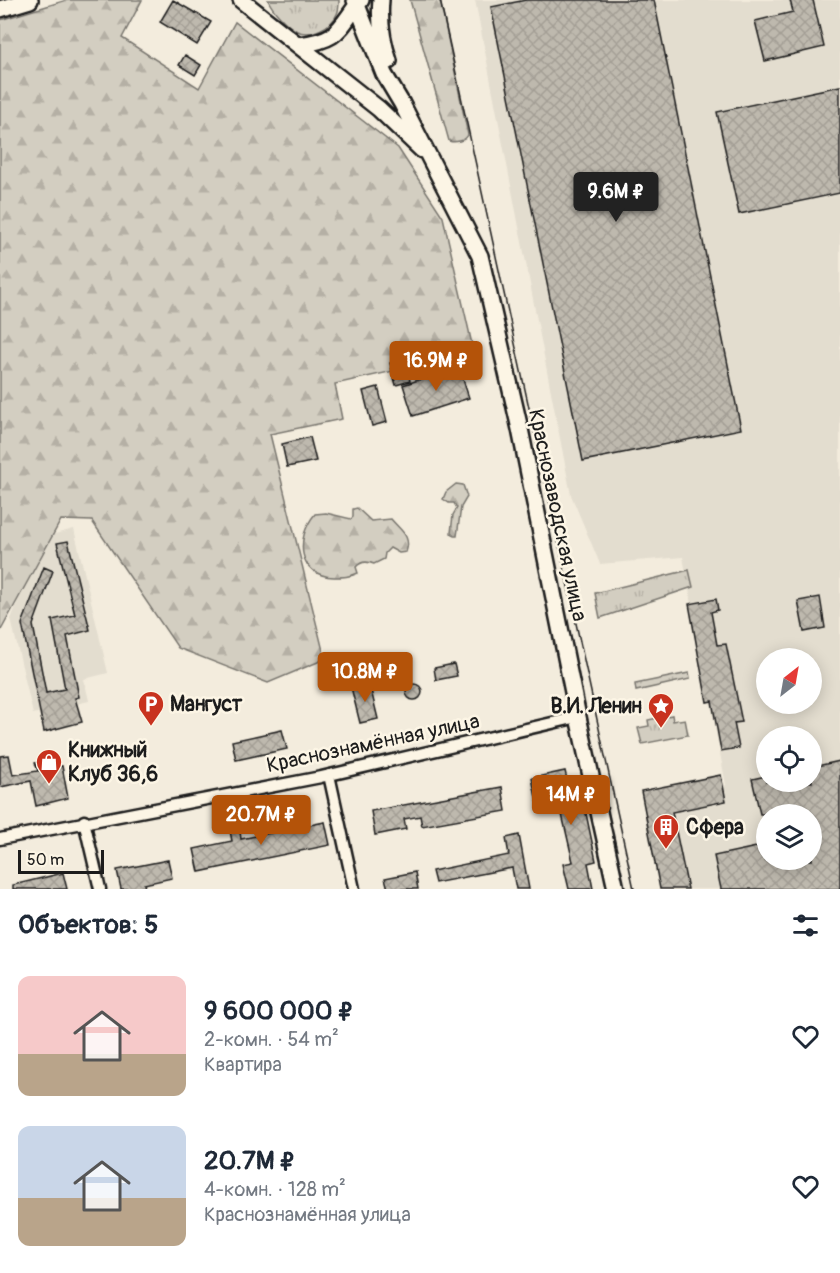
<!DOCTYPE html>
<html lang="ru">
<meta charset="utf-8">
<style>
:root{--surface:#fff;--page:#f2f2f3;--text:#1f2937;--muted:#747a83;--accent:#b45309}
body{margin:0;font-family:Pangolin,sans-serif;background:var(--page);color:var(--text);height:100vh;display:flex;flex-direction:column;font-size:22px;white-space:nowrap}
*{box-sizing:border-box;margin:0}
p{font-size:20px;color:var(--muted)}
.icon{flex:none;width:33px;height:33px;fill:none;stroke:currentColor;stroke-width:2;stroke-linecap:round;stroke-linejoin:round}
.map{position:relative;height:889px;overflow:hidden}
.side{display:flex;flex-direction:column;background:var(--surface);flex:1}
.side>*{flex:none}
.needle{width:39px;rotate:31deg}
.buttons{position:absolute;left:756px;top:648px;display:grid;gap:12px}
.buttons a{display:grid;place-items:center;width:66px;height:66px;border-radius:50%;background:var(--surface);box-shadow:0 3px 15px #0003;font-size:30px}
.scale{position:absolute;left:18px;bottom:15px;width:86px;box-sizing:border-box;padding-left:6px;border:3px solid #1c1c1c;border-top:0;font-size:16px;line-height:21px;white-space:nowrap;color:#1c1c1c;-webkit-text-stroke:4px #fcf5e5;paint-order:stroke}
.price{position:absolute;translate:-50% -51px;padding:0 14px;border-radius:6px;background:var(--accent);color:#fff;font-size:20px;line-height:39px;filter:drop-shadow(0 2px 3px #0008)}
.price::after{content:'';position:absolute;left:50%;top:36px;width:18px;height:14px;margin-left:-9px;background:inherit;clip-path:polygon(0 0,100% 0,50% 100%)}
.price.on{background:#222;color:#fff}
ul{padding:0;list-style:none}
li{display:flex;align-items:center;gap:18px;height:150px;padding:0 18px}
li span{display:grid;place-items:center;flex:none;width:168px;height:120px;border-radius:12px;color:#555}
li>.icon{margin-inline-start:auto}
span .icon{width:72px;height:72px;fill:#fffc;stroke-width:1}
li b{font-size:26px}
h2{display:flex;justify-content:space-between;align-items:center;height:72px;padding:0 18px;font-size:26px}
.map>svg:first-child{display:block}
.built{fill:#e3ddcf;fill-rule:evenodd}
.grass{fill:url(#grass-tufts);stroke:#78756e;stroke-width:1.5}
.forest{fill:url(#forest-firs);stroke:#78756e;stroke-width:1.5}
.building{fill:url(#building-cross-hatch);stroke:#1c1c1c;stroke-width:1.5}
.lines{fill:none;stroke-linecap:round;stroke-linejoin:round}
.street-casing{stroke:#1c1c1c;stroke-width:15}
.secondary-casing{stroke:#1c1c1c;stroke-width:20}
.street{stroke:#fcf5e5;stroke-width:10}
.secondary{stroke:#fcf5e5;stroke-width:15}
.tram{stroke:#1c1c1c;stroke-width:1.5}
.labels{text-anchor:middle;stroke-width:5;stroke-linejoin:round;paint-order:stroke}
.street-label{font-size:21px;fill:#1c1c1c;stroke:#fcf5e5}
.poi-label{font-size:21px;font-weight:bold;fill:#1c1c1c;stroke:#fcf5e5;text-anchor:start}
</style>
<div class="map">
<svg width="840" height="889" viewBox="0 0 840 889">
<defs>
<pattern id="grass-tufts" width="24" height="20" patternUnits="userSpaceOnUse" patternTransform="scale(1.5)"><rect width="24" height="20" fill="#d3cec1"/><path d="M3 7l-1-3M5 7V3M7 7l1-3M15 17l-1-3M17 17v-4M19 17l1-3" fill="none" stroke="#b5b0a5"/></pattern>
<pattern id="forest-firs" width="22" height="20" patternUnits="userSpaceOnUse" patternTransform="scale(1.5)"><rect width="22" height="20" fill="#d3cec1"/><path d="M5 1l3.5 6h-7zM16 11l3.5 6h-7z" fill="#b5b0a5"/></pattern>
<pattern id="building-cross-hatch" width="8" height="8" patternUnits="userSpaceOnUse" patternTransform="scale(1.5)"><rect width="8" height="8" fill="#beb9ae"/><path d="M0 0l8 8M0 8l8-8" fill="none" stroke="#a39e95"/></pattern>
</defs>
<rect width="100%" height="100%" fill="#f3ecdd"/>
<filter id="ink" filterUnits="userSpaceOnUse"><feTurbulence type="fractalNoise" baseFrequency=".0167" numOctaves="2"/><feDisplacementMap in="SourceGraphic" scale="12" xChannelSelector="R" yChannelSelector="G"/><feConvolveMatrix kernelMatrix="1 2 1 2 8 2 1 2 1" color-interpolation-filters="sRGB"/></filter>
<g filter="url(#ink)">
<path class="built" d="M475,0h365v889h-174l-19,-83 79,-21 -43,-228 -83,7 -29,-69zM766,658h46v46h-46zM766,736h46v46h-46zM766,814h46v46h-46z
M74,529l34,144 -24,6 5,22 -56,13 -22,-95 32,-82z"/>
<path class="grass" d="M268,0h71c0,4 0,10 -2,14 -5,13 -27,23 -40,17 -11,-6 -24,-20 -29,-31z
M689,570l4,17 -93,31 -5,-25z
M689,673l1,6 -54,12 -1,-7z
M672,715l1,6 12,-2 3,16 -46,9 -4,-16 11,-2 -1,-6z"/>
<path class="forest" d="M67,0h75l-20,38 77,50 36,-66 163,126 45,69 31,136 -139,31 7,35 -72,15 55,225 -57,24 -90,-35 -86,-127 -31,-1 -61,112v-612z
M410,0h30l28,135c-3,6 -13,8 -19,6z
M456,484l7,1 4,12 -6,10 -4,29h-3l-3,-3 2,-18 4,-7 -3,-5h-5l-6,-4 3,-7z
M357,508l14,13 20,-2c9,11 21,17 15,33l-7,1 -9,-5 -5,5 -1,6 -10,5c-7,-3 -13,-3 -18,3l2,6c-8,4 -15,4 -24,4 -37,-1 -39,-39 -19,-63l11,-1 25,6 2,-2v-8z"/>
<path class="building" d="M173,0l38,22 -14,23 -37,-23z
M526,0h128l87,429 -158,32 -92,-454z
M790,0h23l11,47 -59,14 -10,-40 38,-9z
M185,55l16,10 -6,10 -16,-10z
M840,86v107l-101,21 -22,-102z
M405,359l5,22 -14,4 -6,-22z
M459,367l10,31 -56,18 -10,-31z
M378,387l9,35 -15,4 -9,-35z
M310,437l6,24 -29,6 -5,-23z
M68,541l22,89 -23,6 12,61 -4,1 7,24 -38,10 -22,-108 22,-57 9,4 -20,54 13,68 19,-4 -13,-69 23,-5 -18,-72z
M820,597l5,31 -21,4 -6,-31z
M716,599l2,11 -7,2 6,33 9,-1 16,78 -8,1 5,25 -18,3 -9,-50 -5,1 -18,-98z
M454,664l3,12 -21,4 -2,-12z
M369,682l9,37 -18,4 -9,-36z
M406 692a8 8 0 1 1 16 0a8 8 0 1 1-16 0Z
M282,730l5,19 -51,11 -4,-19z
M9,755l4,20 25,-4 -3,-8 12,-3 2,9 13,-3 6,32 -32,8 -5,-25 -31,6v-31z
M840,761v128h-119l-7,-33 52,-11v15h46v-46h-52l-8,-35 14,-3v6h46v-15z
M565,771l4,17 11,-3 16,76 -8,2 5,26h-24l-6,-25 10,-2 -15,-65 -21,5 -5,-24z
M721,775l5,26 -54,11 16,77h-28l-19,-98z
M502,787l4,24 -84,15 -2,-10 -16,3 2,10 -31,6 -4,-24z
M325,822l5,23 -131,27 -5,-23 38,-8 -3,-15 10,-2 2,15z
M519,835l10,54h-13l-4,-21 -77,15 -3,-12 77,-16 -3,-17z
M168,860l4,18 -28,6 1,5h-24l-4,-19z
M415,872l3,17h-30l-3,-11z
M63,873l4,16h-54v-4z"/>
<g class="lines">
<g class="street-casing">
<path id="street" d="M329,775l25,114
M84,821l16,68
M0,839l321,-62 257,-60"/>
</g>
<g class="secondary-casing">
<path id="secondary" d="M241,0l138,109 43,41
M355,0l29,74 18,30 78,152 40,173 58,288 38,172
M381,0c-2,21 1,41 8,61
M0,9l30,-9
M299,45c42,-6 38,-15 62,-45"/>
</g>
<use href="#street" class="street"/>
<use href="#secondary" class="secondary"/>
<path class="tram" d="M440,0l194,889"/>
</g>
</g>
<defs>
<g id="parking-pin" transform="scale(1.35)"><path d="M0 17L-7.5 6A9.5 9.5 0 1 1 7.5 6Z" fill="#c8321e" stroke="#fcf5e5"/><path d="M-3.5-5.5H1a3.5 3.5 0 0 1 0 7H-1V5.5H-3.5ZM-1-3.4V-.6H.8a1.4 1.4 0 0 0 0-2.8Z" fill="#fff"/></g>
<g id="sight-pin" transform="scale(1.35)"><path d="M0 17L-7.5 6A9.5 9.5 0 1 1 7.5 6Z" fill="#c8321e" stroke="#fcf5e5"/><path d="M0-6L1.8-2.2L6-1.7L2.9 1.2L3.7 5.4L0 3.3L-3.7 5.4L-2.9 1.2L-6-1.7L-1.8-2.2Z" fill="#fff"/></g>
<g id="shop-pin" transform="scale(1.35)"><path d="M0 17L-7.5 6A9.5 9.5 0 1 1 7.5 6Z" fill="#c8321e" stroke="#fcf5e5"/><path d="M-5-2.5h2.3a2.7 3.5 0 0 1 5.4 0H5L5.5 6h-11ZM-1.5-2.5h3a1.5 2.3 0 0 0-3 0Z" fill="#fff"/></g>
<g id="building-pin" transform="scale(1.35)"><path d="M0 17L-7.5 6A9.5 9.5 0 1 1 7.5 6Z" fill="#c8321e" stroke="#fcf5e5"/><path d="M-4-6H4V6H1V3H-1V6H-4ZM-2.5-4.3h1.7v1.8h-1.7ZM.8-4.3h1.7v1.8H.8ZM-2.5-1h1.7V.8h-1.7ZM.8-1h1.7V.8H.8Z" fill="#fff"/></g>
</defs>
<g fill-rule="evenodd">
<use href="#parking-pin" x="151" y="704"/>
<use href="#sight-pin" x="661" y="706"/>
<use href="#shop-pin" x="49" y="762"/>
<use href="#building-pin" x="666" y="827"/>
</g>
<g class="labels">
<g class="street-label">
<text transform="translate(558 515) rotate(78)" y="7">Краснозаводская улица</text>
<text transform="translate(373 743) rotate(-12)" y="7">Краснознамённая улица</text>
</g>
<g class="poi-label">
<text x="170" y="711">Мангуст</text>
<text x="642" y="713" text-anchor="end">В.И. Ленин</text>
<text x="68" y="757">Книжный<tspan x="68" dy="24">Клуб 36,6</tspan></text>
<text x="686" y="834">Сфера</text>
</g>
</g>
</svg>
<div class="buttons">
<a><svg class="needle" viewBox="-14 -14 28 28"><path d="M0-13l5 13h-10z" fill="#e53935"/><path d="M0 13l5-13h-10z" fill="#747a83"/></svg></a>
<a><svg class="icon" aria-label="locate" viewBox="0 0 24 24"><circle cx="12" cy="12" r="6"/><path d="M12 2v4M12 18v4M2 12h4M18 12h4"/></svg></a>
<a><svg class="icon" aria-label="layers" viewBox="0 0 24 24"><path d="M12 4l9 5-9 5-9-5zM3 14l9 5 9-5"/></svg></a>
</div>
<div class="scale">50 m</div>
<b class="price on" style="left:616px;top:223px">9.6M ₽</b>
<b class="price" style="left:436px;top:392px">16.9M ₽</b>
<b class="price" style="left:365px;top:703px">10.8M ₽</b>
<b class="price" style="left:571px;top:826px">14M ₽</b>
<b class="price" style="left:261px;top:846px">20.7M ₽</b>
</div>
<section class="side">
<h2>Объектов: 5<svg class="icon" aria-label="filters" viewBox="0 0 24 24"><path d="M4 7h16M4 17h16"/><circle cx="9" cy="7" r="2"/><circle cx="15" cy="17" r="2"/></svg></h2>
<ul>
<li><span style="background:linear-gradient(#f6c9c9 65%,#b9a48a 0)"><svg class="icon" aria-label="home" viewBox="0 0 24 24"><path d="M3 11l9-7 9 7M6 9v11h12V9"/></svg></span><div><b>9 600 000 ₽</b><p>2-комн. · 54 m²</p><p>Квартира</p></div><svg class="icon" aria-label="heart" viewBox="0 0 24 24"><path d="M12 20l-8-8c-3-5 5-10 8-4 3-6 11-1 8 4z"/></svg></li>
<li><span style="background:linear-gradient(#c9d6e8 60%,#b9a48a 0)"><svg class="icon" aria-label="home" viewBox="0 0 24 24"><path d="M3 11l9-7 9 7M6 9v11h12V9"/></svg></span><div><b>20.7M ₽</b><p>4-комн. · 128 m²</p><p>Краснознамённая улица</p></div><svg class="icon" aria-label="heart" viewBox="0 0 24 24"><path d="M12 20l-8-8c-3-5 5-10 8-4 3-6 11-1 8 4z"/></svg></li>
</ul>
</section>
